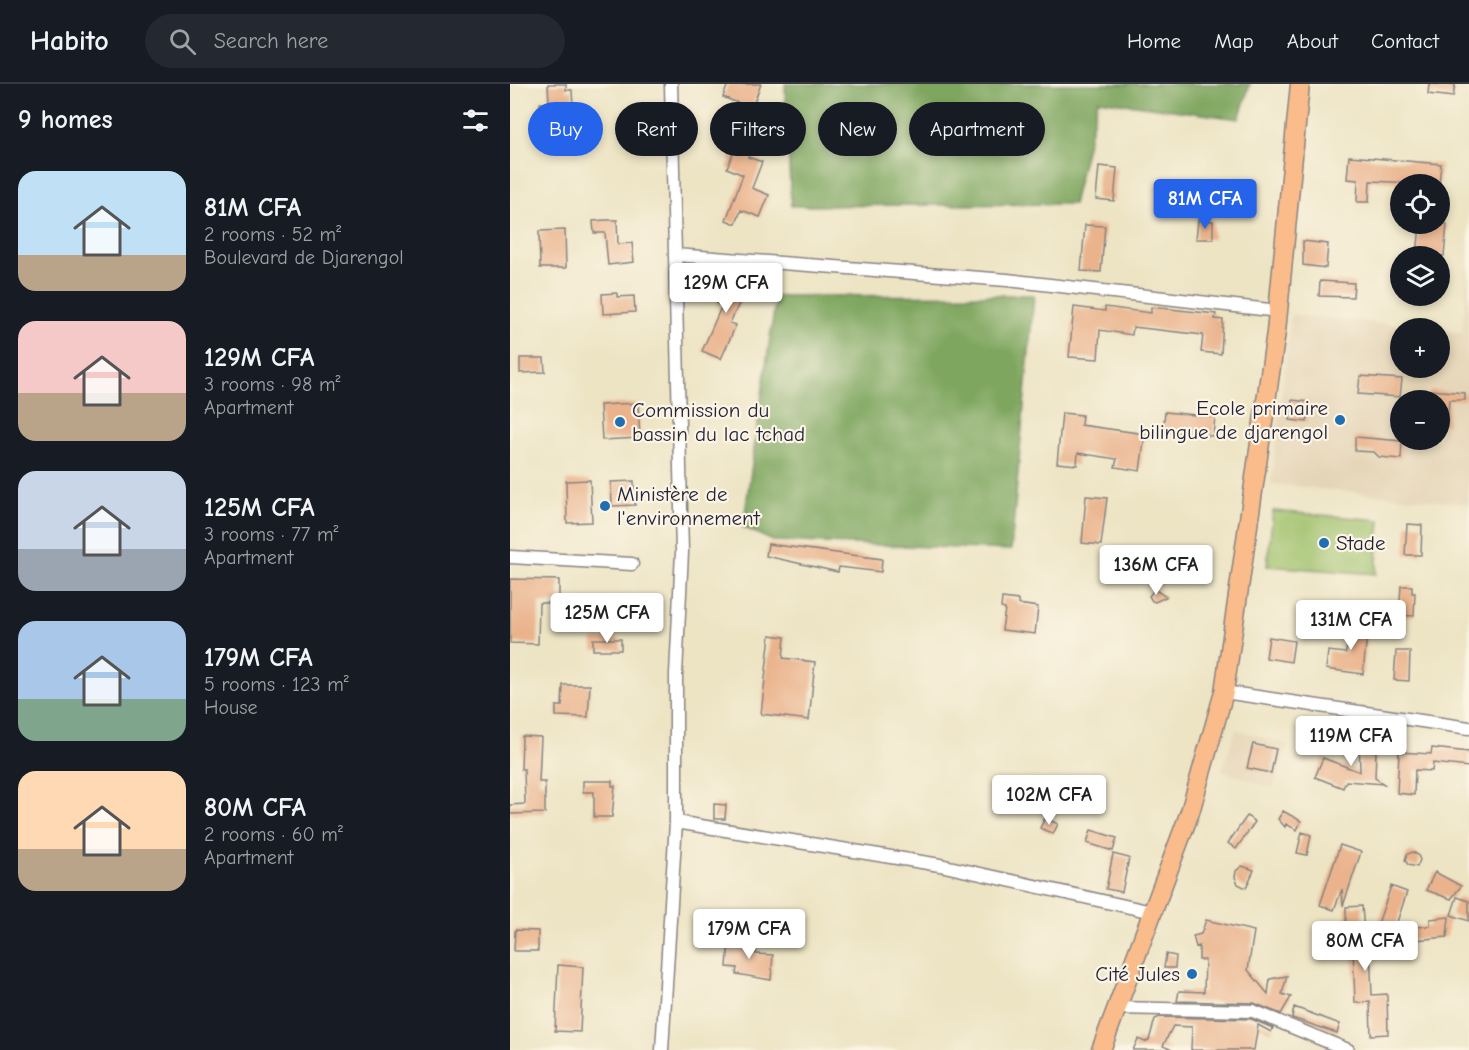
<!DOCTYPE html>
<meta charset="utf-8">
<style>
:root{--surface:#171b24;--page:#242831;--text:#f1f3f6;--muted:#9ea1a6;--line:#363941;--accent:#2563eb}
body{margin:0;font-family:"Comic Neue",sans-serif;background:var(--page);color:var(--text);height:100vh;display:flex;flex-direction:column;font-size:22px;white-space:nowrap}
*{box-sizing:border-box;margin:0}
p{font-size:20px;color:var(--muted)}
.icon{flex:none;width:33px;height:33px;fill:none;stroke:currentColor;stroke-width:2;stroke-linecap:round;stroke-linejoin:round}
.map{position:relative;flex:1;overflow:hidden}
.side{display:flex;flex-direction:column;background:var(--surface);width:510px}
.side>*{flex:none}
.guide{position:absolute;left:18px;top:18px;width:570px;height:54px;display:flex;gap:12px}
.tools{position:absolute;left:880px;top:90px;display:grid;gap:12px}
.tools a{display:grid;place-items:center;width:60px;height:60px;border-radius:50%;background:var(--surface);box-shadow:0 3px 9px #0003;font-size:30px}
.price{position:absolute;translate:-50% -51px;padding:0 14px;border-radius:6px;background:#fff;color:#222;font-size:20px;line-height:39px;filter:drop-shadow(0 2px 3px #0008)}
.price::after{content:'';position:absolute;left:50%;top:36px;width:18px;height:14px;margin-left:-9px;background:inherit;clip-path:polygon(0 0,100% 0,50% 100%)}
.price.selected{background:var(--accent);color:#fff}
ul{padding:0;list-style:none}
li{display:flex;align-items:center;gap:18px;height:150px;padding:0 18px}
li span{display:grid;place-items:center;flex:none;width:168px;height:120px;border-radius:18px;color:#555}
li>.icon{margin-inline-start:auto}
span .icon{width:72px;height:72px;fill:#fffc;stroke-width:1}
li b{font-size:26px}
h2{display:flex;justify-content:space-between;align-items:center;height:72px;padding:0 18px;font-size:26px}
.tag{padding:0 21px;border-radius:27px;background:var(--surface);box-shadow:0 3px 9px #0003;font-size:21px;line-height:54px}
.tag.selected{background:var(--accent);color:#fff}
header{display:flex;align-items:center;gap:36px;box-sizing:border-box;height:84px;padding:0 30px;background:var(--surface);border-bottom:2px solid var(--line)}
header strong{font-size:28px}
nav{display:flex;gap:33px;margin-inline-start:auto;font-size:21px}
.search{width:420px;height:54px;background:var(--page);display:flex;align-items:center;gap:15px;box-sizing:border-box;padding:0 21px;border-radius:33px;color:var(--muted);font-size:22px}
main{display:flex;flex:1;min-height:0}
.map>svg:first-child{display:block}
.built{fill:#e5d5b7;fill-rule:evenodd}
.green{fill:#9ec06a;stroke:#607152;stroke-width:1.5}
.forest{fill:#7ea65e;stroke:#50644c;stroke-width:1.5}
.building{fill:#eab38c}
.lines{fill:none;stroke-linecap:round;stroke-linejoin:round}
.minor-casing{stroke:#888380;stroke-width:15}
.primary-casing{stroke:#888380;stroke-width:21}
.minor{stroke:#fff;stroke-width:12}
.primary{stroke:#fabc8b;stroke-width:18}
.poi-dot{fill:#1f6fb2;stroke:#fcf5e5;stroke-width:2}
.labels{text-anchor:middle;stroke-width:4.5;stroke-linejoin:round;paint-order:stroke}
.poi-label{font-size:21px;fill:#22223b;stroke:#fcf5e5;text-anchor:start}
</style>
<header>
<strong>Habito</strong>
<div class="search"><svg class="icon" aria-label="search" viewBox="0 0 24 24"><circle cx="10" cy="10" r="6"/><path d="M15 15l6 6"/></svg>Search here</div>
<nav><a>Home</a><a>Map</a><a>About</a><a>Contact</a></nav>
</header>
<main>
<section class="side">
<h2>9 homes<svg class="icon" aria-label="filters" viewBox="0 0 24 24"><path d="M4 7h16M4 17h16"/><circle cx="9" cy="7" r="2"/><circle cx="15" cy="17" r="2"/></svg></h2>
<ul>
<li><span style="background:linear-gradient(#bfe0f5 70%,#b9a48a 0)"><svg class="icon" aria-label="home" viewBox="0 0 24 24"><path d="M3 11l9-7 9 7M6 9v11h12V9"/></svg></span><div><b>81M CFA</b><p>2 rooms · 52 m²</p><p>Boulevard de Djarengol</p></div></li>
<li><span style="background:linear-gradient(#f6c9c9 60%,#b9a48a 0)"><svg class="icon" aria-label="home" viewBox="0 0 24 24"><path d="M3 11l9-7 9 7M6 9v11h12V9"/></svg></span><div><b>129M CFA</b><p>3 rooms · 98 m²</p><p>Apartment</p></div></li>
<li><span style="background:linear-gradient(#c9d6e8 65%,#9aa5b1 0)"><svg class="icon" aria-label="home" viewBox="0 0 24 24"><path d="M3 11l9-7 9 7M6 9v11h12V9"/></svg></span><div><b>125M CFA</b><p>3 rooms · 77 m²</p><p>Apartment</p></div></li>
<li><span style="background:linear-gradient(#a9c7e8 65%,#7fa58c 0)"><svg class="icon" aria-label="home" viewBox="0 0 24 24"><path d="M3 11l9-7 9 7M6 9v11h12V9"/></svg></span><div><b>179M CFA</b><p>5 rooms · 123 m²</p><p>House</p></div></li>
<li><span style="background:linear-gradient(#ffd9b3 65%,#b9a48a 0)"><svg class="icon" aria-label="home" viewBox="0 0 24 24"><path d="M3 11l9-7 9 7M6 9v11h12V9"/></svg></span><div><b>80M CFA</b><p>2 rooms · 60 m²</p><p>Apartment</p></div></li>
</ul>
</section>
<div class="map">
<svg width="959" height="966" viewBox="0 0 959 966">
<rect width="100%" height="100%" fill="#fcf5e5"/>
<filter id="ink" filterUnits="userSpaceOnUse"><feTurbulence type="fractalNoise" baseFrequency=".0167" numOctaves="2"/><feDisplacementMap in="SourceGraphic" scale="12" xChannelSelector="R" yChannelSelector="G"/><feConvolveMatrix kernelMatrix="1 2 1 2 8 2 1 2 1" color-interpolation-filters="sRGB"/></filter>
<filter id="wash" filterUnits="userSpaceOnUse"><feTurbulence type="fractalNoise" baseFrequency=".008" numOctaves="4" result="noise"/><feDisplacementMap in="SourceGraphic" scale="24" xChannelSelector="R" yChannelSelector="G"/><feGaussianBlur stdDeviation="1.35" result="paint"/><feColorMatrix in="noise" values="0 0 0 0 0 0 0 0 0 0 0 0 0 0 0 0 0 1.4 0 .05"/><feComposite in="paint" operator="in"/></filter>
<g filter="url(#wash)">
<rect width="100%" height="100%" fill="#ede4c4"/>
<path class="built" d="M959,181v239l-198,-20 20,-169 137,13h-27v40h39v-38l22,3zM891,316h39v40h-39z
M726,645l51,16 -14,43 -51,-17z"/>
<path class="green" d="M763,427l107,9 -4,54 -109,-8z"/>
<path class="forest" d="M275,0h465l-11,35 -141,-19 -25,104 -282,2z
M524,211l-23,255 -238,-9 -30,-14 33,-231z"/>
<g id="blocks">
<path class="building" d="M38,0h18v6h6l1,16 -6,1v13h-26l-1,-17h9z
M218,0h33l-13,34 14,5 -14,34 14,5 -10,26 17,7 -9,22 -19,-7 -5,14 -10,-4 17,-45 -16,-7 13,-33 -14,-6 12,-26 -15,-6z
M919,0h26l-2,13 -25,-3z
M839,72l92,8 -2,20 -69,-3 -1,21h-12l1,-22 -11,-1z
M589,82l18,2 -3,33 -18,-2z
M96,136h11l1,24 14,-1 2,19 -26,3 -3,-32h-11l-1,-12z
M688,136l15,1v18h-17z
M910,140h27l-3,32h-27z
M575,141l20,1 -4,46 -20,-1z
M55,146l1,38h-26l-1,-37z
M793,157l25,3 -2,24 -23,-3z
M222,185l19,9 -21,45 6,2 -15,34 -19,-8 20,-46 -5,-2z
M810,197l34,2 -1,14 -34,-1z
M107,209v4l17,-1 1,16 -32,2 -1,-20z
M564,223l31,4v-4l46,6v-6l65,7 -1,5 8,1 -2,34 -20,-2 2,-17 -70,-8 -1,8 -32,-5 -2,29 -29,-2z
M10,274h24l1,14 -25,1z
M850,292l42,3 -2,18 -42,-3z
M920,306l35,3v7h-16l-2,25h-7v-25h-11z
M782,316l17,2 -2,20 -17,-2z
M128,319l2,35 -38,2 -2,-35z
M655,328l50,5 -2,19 -50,-5z
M552,329l20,2 -1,10 64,9 -5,37 -25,-4 2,-8 -39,-6 -1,12 -20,-2z
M845,353l47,4 -1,18 -22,-2 -5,-5 -19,-1z
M80,396l2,42 -25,1 -1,-42z
M124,397l1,24 -23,1 -1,-24z
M576,412l21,2 -6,47 -19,-2z
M897,440l15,1 -1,30h-16z
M258,460l114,15 -1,13 -42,-5 -1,5 -72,-16z
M0,495l49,1v23h-20l-1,41 -28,-1z
M891,502h11v7h3l-1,23 -15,-1z
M643,507h4l9,6 -11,5 -3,-1 -3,-5z
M492,514l16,2v4l20,3 -3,27 -33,-4 3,-21 -4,-1z
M840,536l18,2v2l-5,50 -37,-5 2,-18 18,2z
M260,551l15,2 -2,21 32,4 -6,58 -48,-6z
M759,553l25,4 -3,21 -25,-4z
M83,555h28v11h-28z
M886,567h14l-1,30 -15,-1z
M53,601h27l-2,32 -32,-1v-10h6z
M818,646l16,3 -3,13 -12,-2 -4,4z
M849,649l11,1 -1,16 7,1 -1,27 9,6 -38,-3 -3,7 -28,-11 8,-19 37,14z
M12,652l19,1 -2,45h6v31l-35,1v-9l15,-1 -1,-35h-3z
M743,660l23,5 -5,24 -24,-5z
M922,664l37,4v15l-36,-4 -1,8 -17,-1 -1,25 -17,-2 2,-41 32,2z
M73,697h29v5h3l-3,31h-18v-25h-11z
M204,720l12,1 -1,14h-11z
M773,727l18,10 -4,9 -11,-6 -1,3 -7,-8z
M737,732l8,6 -19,27 -8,-6z
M535,734l13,6 -5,10 -13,-6z
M581,746l26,8 -4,13 -26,-8z
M792,748l9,3 -4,20 -10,-2z
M830,761l21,7 -18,54 -1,-17 -8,21 -14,-5z
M903,768l5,3 2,5 -3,7 -9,-2 -3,-5 2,-6z
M603,770l16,4 -7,34 -16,-3z
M732,782l12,4 -8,18 -8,-4 -3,-7 1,-6z
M925,788l26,14 -10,13 -25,-9z
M881,802l16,6 -12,36 35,-2v-7l19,-2 -2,20 -76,7z
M947,813l12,4v20l-18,-6z
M852,822l4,52 4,-8 2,45 15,-1 1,40 -17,1 -1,-33 -15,1 -2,-55 -7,1v-42z
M696,836l48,11 -6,39 20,24 2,-15 17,-3 -5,18 9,3 -10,17 -27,-11 -77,-2 2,-10 25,1 1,-32h-6v-14l-3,1 -3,-11 8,-2z
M5,846l23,1v20h-24z
M219,856l28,3 -1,11 17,1 -2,25 -35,-6 1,-6 -10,-1z
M656,870l10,2 -1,12h-11z
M48,881l25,2 -3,65 -25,-1z
M784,923l46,17 -3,9 -45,-15z
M650,933l91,2 22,9 -2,4 -13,-7 -4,25h-63l1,-23 -19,-1 -10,20 9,4h-39l5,-11 7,3 4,-2 6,-21z"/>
</g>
</g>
<g filter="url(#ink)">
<use href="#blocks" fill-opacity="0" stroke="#888380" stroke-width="1.5"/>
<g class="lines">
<g class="minor-casing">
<path id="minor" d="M165,171l332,25 272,31
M0,473l122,7
M714,608l245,36
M166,738l264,43 212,47
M606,924l137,3 95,39
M152,966l14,-228v-148l6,-122 -11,-468"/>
</g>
<g class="primary-casing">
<path id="primary" d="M591,966l89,-238 34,-120 52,-360 24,-248"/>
</g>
<use href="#minor" class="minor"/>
<use href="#primary" class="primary"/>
</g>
</g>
<g class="poi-dot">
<circle cx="830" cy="336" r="6"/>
<circle cx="110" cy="338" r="6"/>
<circle cx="95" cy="422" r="6"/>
<circle cx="814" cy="459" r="6"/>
<circle cx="682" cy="890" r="6"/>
</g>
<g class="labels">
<g class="poi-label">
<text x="818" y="331" text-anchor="end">Ecole primaire<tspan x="818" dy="24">bilingue de djarengol</tspan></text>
<text x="122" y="333">Commission du<tspan x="122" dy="24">bassin du lac tchad</tspan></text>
<text x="107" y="417">Ministère de<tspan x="107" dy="24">l'environnement</tspan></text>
<text x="826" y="466">Stade</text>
<text x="670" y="897" text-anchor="end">Cité Jules</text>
</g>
</g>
</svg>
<div class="tools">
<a><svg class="icon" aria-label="locate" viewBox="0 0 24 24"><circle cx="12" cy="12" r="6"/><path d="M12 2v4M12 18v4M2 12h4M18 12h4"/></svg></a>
<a><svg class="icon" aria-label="layers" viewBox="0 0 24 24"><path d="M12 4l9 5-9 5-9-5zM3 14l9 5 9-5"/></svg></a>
<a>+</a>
<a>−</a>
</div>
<b class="price selected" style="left:695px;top:146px">81M CFA</b>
<b class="price" style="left:216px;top:230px">129M CFA</b>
<b class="price" style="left:646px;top:512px">136M CFA</b>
<b class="price" style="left:97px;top:560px">125M CFA</b>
<b class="price" style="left:841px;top:567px">131M CFA</b>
<b class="price" style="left:841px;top:683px">119M CFA</b>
<b class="price" style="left:539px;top:742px">102M CFA</b>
<b class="price" style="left:239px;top:876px">179M CFA</b>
<b class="price" style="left:855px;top:888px">80M CFA</b>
<div class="guide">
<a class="tag selected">Buy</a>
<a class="tag">Rent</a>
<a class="tag">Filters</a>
<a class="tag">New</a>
<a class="tag">Apartment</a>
</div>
</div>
</main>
